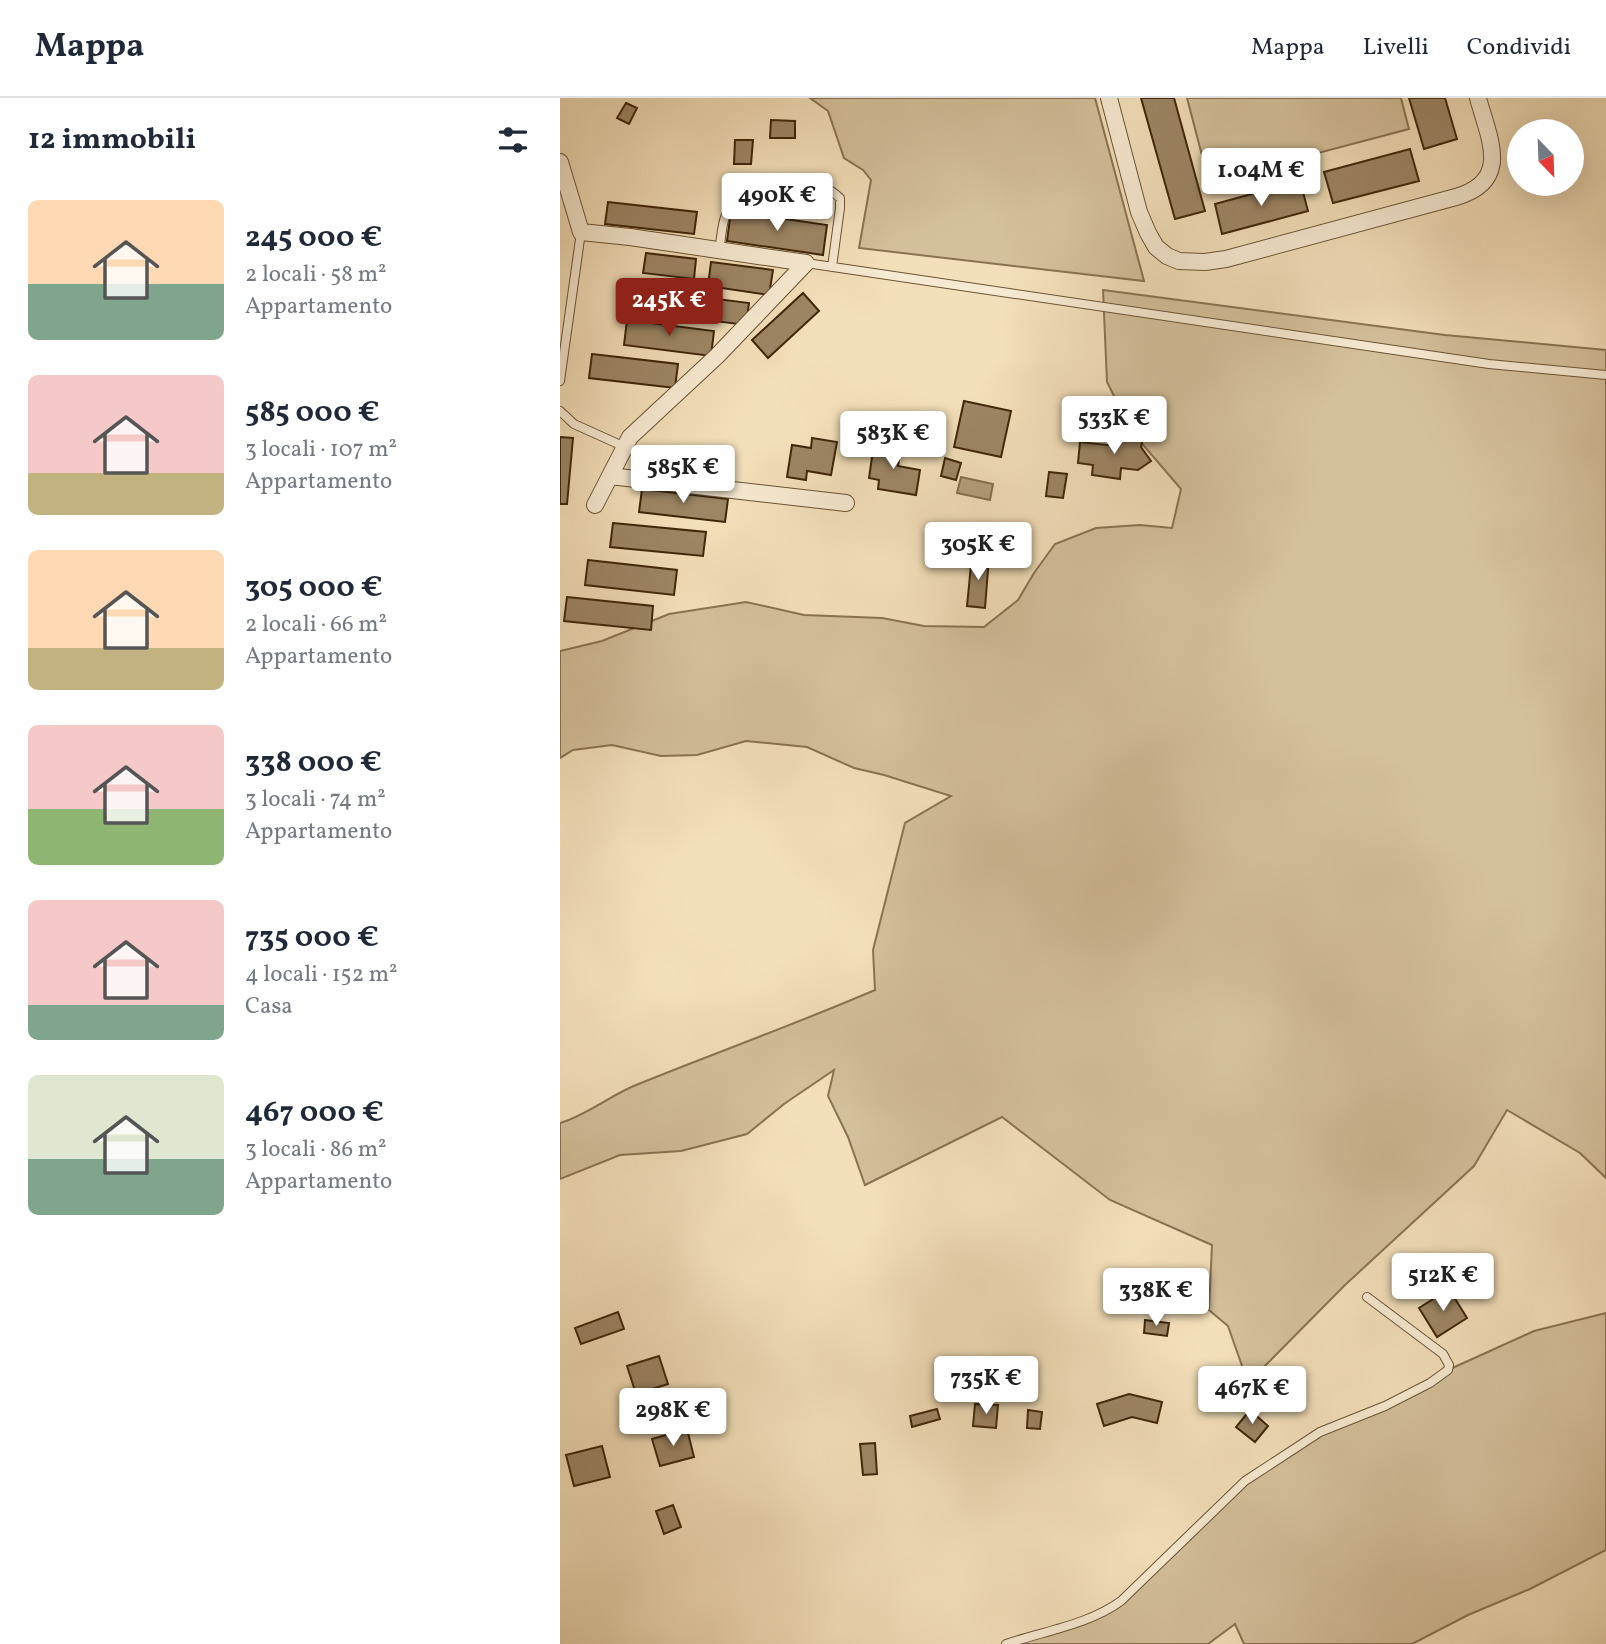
<!DOCTYPE html>
<html lang="it">
<meta charset="utf-8">
<style>
:root{--surface:#fff;--page:#f6f6f7;--text:#1f2937;--muted:#747a83;--line:#e0e1e3;--accent:#8f2418}
body{margin:0;font-family:Vollkorn,serif;background:var(--page);color:var(--text);height:100vh;display:flex;flex-direction:column;font-size:26px;white-space:nowrap}
*{box-sizing:border-box;margin:0}
p{font-size:23px;color:var(--muted)}
.icon{flex:none;width:38px;height:38px;fill:none;stroke:currentColor;stroke-width:2;stroke-linecap:round;stroke-linejoin:round}
.map{position:relative;flex:1;overflow:hidden}
.side{display:flex;flex-direction:column;background:var(--surface);width:560px}
.side>*{flex:none}
.needle{width:46px;rotate:157deg}
.tools{position:absolute;left:947px;top:21px;display:grid;gap:14px}
.tools a{display:grid;place-items:center;width:77px;height:77px;border-radius:50%;background:var(--surface);box-shadow:0 7px 28px #0002;font-size:35px}
.price{position:absolute;translate:-50% -60px;padding:0 16px;border-radius:7px;background:#fff;color:#222;font-size:23px;line-height:46px;filter:drop-shadow(0 2px 4px #0008)}
.price::after{content:'';position:absolute;left:50%;top:42px;width:21px;height:16px;margin-left:-10px;background:inherit;clip-path:polygon(0 0,100% 0,50% 100%)}
.price.on{background:var(--accent);color:#fff}
ul{padding:0;list-style:none}
li{display:flex;align-items:center;gap:21px;height:175px;padding:0 28px}
li span{display:grid;place-items:center;flex:none;width:196px;height:140px;border-radius:10px;color:#555}
li>.icon{margin-inline-start:auto}
span .icon{width:84px;height:84px;fill:#fffc;stroke-width:1}
li b{font-size:30px}
h2{display:flex;justify-content:space-between;align-items:center;height:84px;padding:0 28px;font-size:30px}
header{display:flex;align-items:center;gap:42px;box-sizing:border-box;height:98px;padding:0 35px;background:var(--surface);border-bottom:2px solid var(--line)}
header strong{font-size:33px}
nav{display:flex;gap:38px;margin-inline-start:auto;font-size:24px}
main{display:flex;flex:1;min-height:0}
.map>svg:first-child{display:block}
.green{fill:#d4c09b;stroke:#8a7352;stroke-width:2}
.water{fill:#b6a07d;stroke:#866f4f;stroke-width:2}
.building{fill:#9d8665;stroke:#3f2609;stroke-width:2}
.lines{fill:none;stroke-linecap:round;stroke-linejoin:round}
.lane-casing{stroke:#6c5435;stroke-width:10}
.street-casing{stroke:#6c5435;stroke-width:18}
.lane{stroke:#f7ead2;stroke-width:8}
.street{stroke:#f7ead2;stroke-width:16}
</style>
<header>
<strong>Mappa</strong>
<nav><a>Mappa</a><a>Livelli</a><a>Condividi</a></nav>
</header>
<main>
<section class="side">
<h2>12 immobili<svg class="icon" aria-label="filters" viewBox="0 0 24 24"><path d="M4 7h16M4 17h16"/><circle cx="9" cy="7" r="2"/><circle cx="15" cy="17" r="2"/></svg></h2>
<ul>
<li><span style="background:linear-gradient(#ffd9b3 60%,#7fa58c 0)"><svg class="icon" aria-label="home" viewBox="0 0 24 24"><path d="M3 11l9-7 9 7M6 9v11h12V9"/></svg></span><div><b>245 000 €</b><p>2 locali · 58 m²</p><p>Appartamento</p></div></li>
<li><span style="background:linear-gradient(#f6c9c9 70%,#c2b280 0)"><svg class="icon" aria-label="home" viewBox="0 0 24 24"><path d="M3 11l9-7 9 7M6 9v11h12V9"/></svg></span><div><b>585 000 €</b><p>3 locali · 107 m²</p><p>Appartamento</p></div></li>
<li><span style="background:linear-gradient(#ffd9b3 70%,#c2b280 0)"><svg class="icon" aria-label="home" viewBox="0 0 24 24"><path d="M3 11l9-7 9 7M6 9v11h12V9"/></svg></span><div><b>305 000 €</b><p>2 locali · 66 m²</p><p>Appartamento</p></div></li>
<li><span style="background:linear-gradient(#f6c9c9 60%,#8fb573 0)"><svg class="icon" aria-label="home" viewBox="0 0 24 24"><path d="M3 11l9-7 9 7M6 9v11h12V9"/></svg></span><div><b>338 000 €</b><p>3 locali · 74 m²</p><p>Appartamento</p></div></li>
<li><span style="background:linear-gradient(#f6c9c9 75%,#7fa58c 0)"><svg class="icon" aria-label="home" viewBox="0 0 24 24"><path d="M3 11l9-7 9 7M6 9v11h12V9"/></svg></span><div><b>735 000 €</b><p>4 locali · 152 m²</p><p>Casa</p></div></li>
<li><span style="background:linear-gradient(#dfe7d0 60%,#7fa58c 0)"><svg class="icon" aria-label="home" viewBox="0 0 24 24"><path d="M3 11l9-7 9 7M6 9v11h12V9"/></svg></span><div><b>467 000 €</b><p>3 locali · 86 m²</p><p>Appartamento</p></div></li>
</ul>
</section>
<div class="map">
<svg width="1046" height="1546" viewBox="0 0 1046 1546">
<rect width="100%" height="100%" fill="#f3dfb9"/>
<filter id="stains"><feTurbulence type="fractalNoise" baseFrequency=".00286" numOctaves="4"/><feColorMatrix values="0 0 0 0 .2 0 0 0 0 .09 0 0 0 0 .02 0 0 0 .5 -.17"/></filter>
<radialGradient id="worn" r=".72"><stop offset=".6" stop-color="#630" stop-opacity="0"/><stop offset="1" stop-color="#630" stop-opacity=".3"/></radialGradient>
<path class="green" d="M250,0h285l49,183 -285,-33 12,-68 -8,-10 -19,-12 -16,-47z
M627,0h214l8,31 -200,53z
M543,192l342,45 161,15v828l-26,-25 -73,-43 -33,56 -129,119 -97,98 -20,-57 -19,-16 3,-65 -102,-45 -108,-83 -137,68 -17,-48 -20,-41 6,-26 -50,34 -37,30 -66,17 -61,4 -60,24v-56c25,-7 51,-28 76,-38 79,-32 160,-61 239,-95l-2,-40 32,-127 46,-27 -67,-21 -30,-7 -47,-21 -61,-6 -49,14 -36,1 -49,-11 -39,5 -13,8v-107l42,-10 67,-27 77,-12 58,13 78,3 42,8 60,1 34,-27 16,-27 21,-29 41,-16 44,-3 32,3 9,-39 -49,-57 -25,-50z
M1046,1215v237l-76,39 -62,26 -56,29h-168l-9,-20 -27,20h-202l103,-34 136,-129 75,-49 65,-26 63,-36 86,-39z"/>
<path class="water" d="M401,379l32,7 -3,16 -33,-7z"/>
<path class="building" d="M581,0h33l31,113 -30,8z
M849,0h36l12,41 -33,10z
M66,5l11,5 -8,16 -12,-6z
M211,22l24,1v17h-25z
M175,42h18l-2,24h-17z
M850,51l9,32 -86,22 -9,-31z
M740,83l8,30 -86,23 -7,-30z
M48,104l89,10 -3,22 -89,-10z
M171,113l96,14 -4,30 -96,-14z
M86,155l50,6 -2,20 -51,-6z
M151,164l62,8 -4,25 -61,-9z
M94,193l95,12 -3,22 -95,-12z
M243,195l16,18 -51,47 -16,-18z
M67,222l87,11 -3,25 -87,-11z
M32,256l86,10 -3,24 -86,-10z
M404,303l47,10 -10,46 -47,-10z
M557,336l26,4 -2,9 10,14 -13,9 -17,-2 -1,11 -28,-4 1,-10 -15,-2 2,-21 36,4z
M0,339l13,1 -6,66h-7z
M252,340l25,4 -6,33 -24,-4 -1,9 -19,-3 5,-32 19,3z
M314,345l27,5 -3,18 22,4 -4,25 -38,-6 1,-9 -10,-2z
M385,360l16,5 -5,17 -15,-4z
M489,374l18,2 -4,24 -17,-2z
M82,391l86,10 -3,23 -86,-10z
M53,425l93,9 -3,24 -93,-9z
M412,457l17,2 -4,51 -18,-2z
M28,462l89,10 -3,25 -89,-10z
M7,499l86,9 -2,24 -87,-9z
M889,1191l18,29 -30,19 -18,-29z
M58,1214l6,17 -43,15 -6,-16z
M585,1222l24,3 -2,13 -23,-3z
M99,1258l9,28 -32,10 -9,-28z
M569,1296l33,8 -5,21 -25,-6 -28,9 -7,-22z
M415,1306l23,1 -2,23 -23,-2z
M377,1311l3,10 -28,8 -2,-11z
M468,1312l14,2 -2,17 -13,-1z
M690,1312l18,16 -13,16 -19,-15z
M127,1331l7,28 -34,9 -8,-27z
M315,1345l2,31 -14,1 -3,-31z
M42,1348l8,31 -36,9 -8,-31z
M113,1407l8,22 -17,7 -8,-23z"/>
<g class="lines">
<g class="lane-casing">
<path id="lane" d="M159,153c3,-15 2,-35 14,-47 7,-7 19,-13 28,-16 14,-4 56,-2 70,3 3,1 6,5 9,7v10l-8,59
M246,165l683,101 117,11
M0,283l21,-149
M0,313l14,13 51,23
M446,1546c38,-13 82,-19 115,-43l124,-120 75,-49 65,-26 45,-23 18,-13 1,-5 -6,-11 -76,-57"/>
</g>
<g class="street-casing">
<path id="street" d="M549,0l30,114 9,21 8,14 11,9 12,5 26,1 21,-3 230,-62c56,-16 33,-58 22,-99
M0,64l21,70 49,5 176,26 -89,93 -87,81 -35,68
M50,378l236,27"/>
</g>
<use href="#lane" class="lane"/>
<use href="#street" class="street"/>
</g>
<rect width="100%" height="100%" filter="url(#stains)"/>
<rect width="100%" height="100%" fill="url(#worn)"/>
</svg>
<div class="tools">
<a><svg class="needle" viewBox="-14 -14 28 28"><path d="M0-13l5 13h-10z" fill="#e53935"/><path d="M0 13l5-13h-10z" fill="#747a83"/></svg></a>
</div>
<b class="price" style="left:701px;top:110px">1.04M €</b>
<b class="price" style="left:217px;top:135px">490K €</b>
<b class="price on" style="left:109px;top:240px">245K €</b>
<b class="price" style="left:554px;top:358px">533K €</b>
<b class="price" style="left:333px;top:373px">583K €</b>
<b class="price" style="left:123px;top:407px">585K €</b>
<b class="price" style="left:418px;top:484px">305K €</b>
<b class="price" style="left:883px;top:1215px">512K €</b>
<b class="price" style="left:596px;top:1230px">338K €</b>
<b class="price" style="left:426px;top:1318px">735K €</b>
<b class="price" style="left:692px;top:1328px">467K €</b>
<b class="price" style="left:113px;top:1350px">298K €</b>
</div>
</main>
